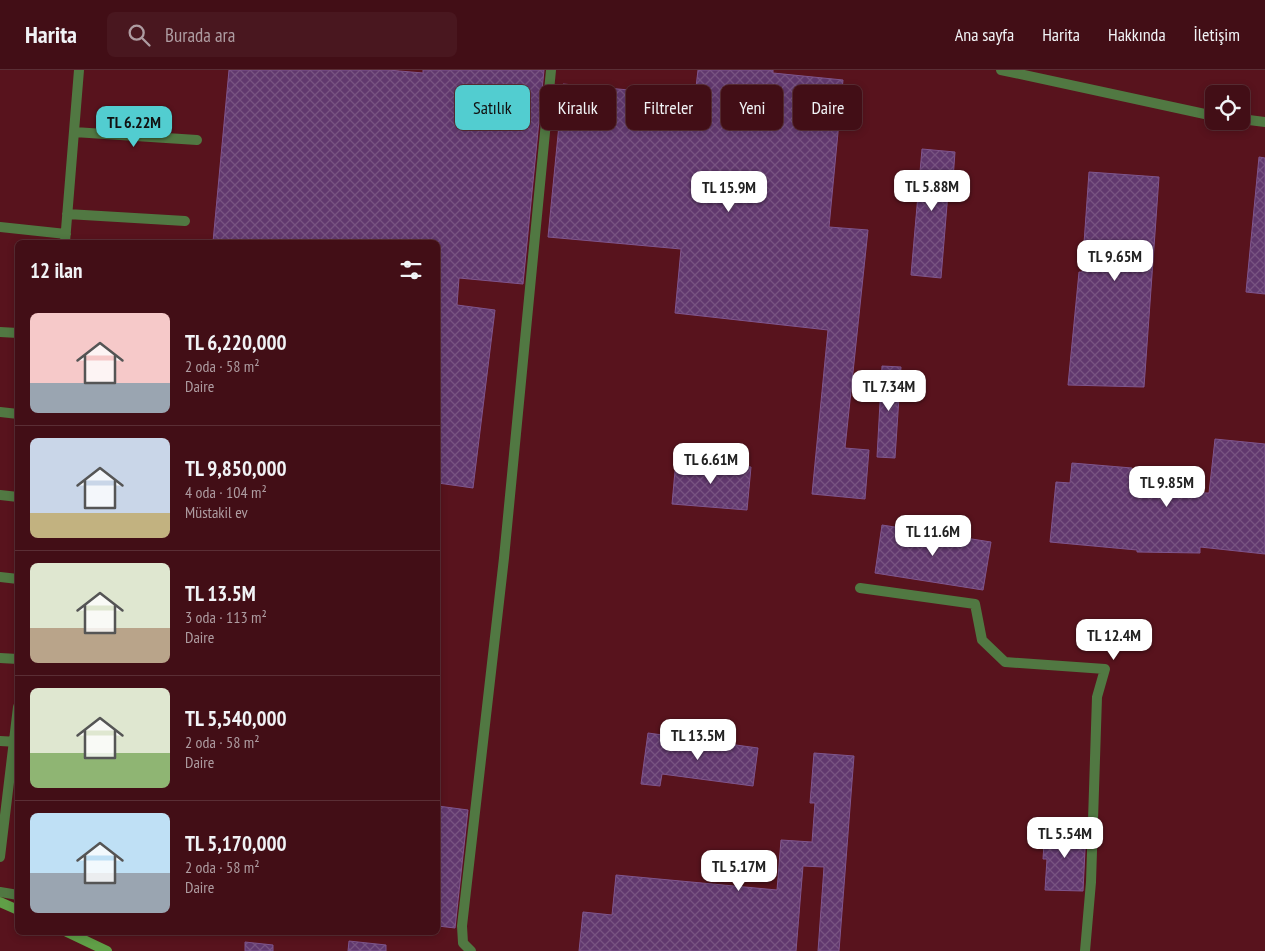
<!DOCTYPE html>
<html lang="tr">
<meta charset="utf-8">
<style>
:root{--surface:#420e16;--page:#49171f;--text:#f1f3f6;--muted:#ae9ca1;--line:#5a2e35;--accent:#52cdd0}
body{margin:0;font-family:"PT Sans Narrow",sans-serif;background:var(--page);color:var(--text);height:100vh;display:flex;flex-direction:column;font-size:19px;white-space:nowrap}
*{box-sizing:border-box;margin:0}
p{font-size:16px;color:var(--muted)}
.icon{flex:none;width:28px;height:28px;fill:none;stroke:currentColor;stroke-width:2;stroke-linecap:round;stroke-linejoin:round}
.map{position:relative;flex:1;overflow:hidden}
.side{position:absolute;left:15px;top:170px;width:425px;height:695px;display:flex;flex-direction:column;background:var(--surface);border-radius:8px;box-shadow:0 2px 8px #0003,0 0 0 1px var(--line)}
.side>*{flex:none}
.banner{position:absolute;left:455px;top:15px;width:475px;height:45px;display:flex;gap:10px}
.buttons{position:absolute;left:1205px;top:15px;display:grid;gap:10px}
.buttons a{display:grid;place-items:center;width:45px;height:45px;border-radius:8px;background:var(--surface);box-shadow:0 2px 8px #0003,0 0 0 1px var(--line);font-size:25px}
.price{position:absolute;translate:-50% -42px;padding:0 11px;border-radius:10px;background:#fff;color:#222;font-size:16px;line-height:32px;filter:drop-shadow(0 1px 2px #0008)}
.price::after{content:'';position:absolute;left:50%;top:30px;width:15px;height:11px;margin-left:-8px;background:inherit;clip-path:polygon(0 0,100% 0,50% 100%)}
.price.on{background:var(--accent);color:#111}
ul{padding:0;list-style:none}
li{display:flex;align-items:center;gap:15px;height:125px;padding:0 15px}
li+li{border-top:1px solid var(--line)}
li span{display:grid;place-items:center;flex:none;width:140px;height:100px;border-radius:8px;color:#555}
li>.icon{margin-inline-start:auto}
span .icon{width:60px;height:60px;fill:#fffc;stroke-width:1}
li b{font-size:21px}
h2{display:flex;justify-content:space-between;align-items:center;height:60px;padding:0 15px;font-size:21px}
.tag{padding:0 18px;border-radius:8px;background:var(--surface);box-shadow:0 2px 8px #0003,0 0 0 1px var(--line);font-size:18px;line-height:45px}
.tag.on{background:var(--accent);color:#111}
header{display:flex;align-items:center;gap:30px;box-sizing:border-box;height:70px;padding:0 25px;background:var(--surface);border-bottom:1px solid var(--line)}
header strong{font-size:24px}
nav{display:flex;gap:28px;margin-inline-start:auto;font-size:18px}
.search{width:350px;height:45px;background:var(--page);display:flex;align-items:center;gap:12px;box-sizing:border-box;padding:0 18px;border-radius:8px;color:var(--muted);font-size:19px}
.map>svg:first-child{display:block}
.building{fill:url(#building-cross-hatch);stroke:#7f558d}
.lines{fill:none;stroke-linecap:round;stroke-linejoin:round}
.street{stroke:#517842;stroke-width:10}
.secondary{stroke:#609f47;stroke-width:10}
</style>
<header>
<strong>Harita</strong>
<div class="search"><svg class="icon" aria-label="search" viewBox="0 0 24 24"><circle cx="10" cy="10" r="6"/><path d="M15 15l6 6"/></svg>Burada ara</div>
<nav><a>Ana sayfa</a><a>Harita</a><a>Hakkında</a><a>İletişim</a></nav>
</header>
<div class="map">
<svg width="1265" height="881" viewBox="0 0 1265 881">
<defs>
<pattern id="building-cross-hatch" width="8" height="8" patternUnits="userSpaceOnUse" patternTransform="scale(1.25)"><rect width="8" height="8" fill="#61386e"/><path d="M0 0l8 8M0 8l8-8" fill="none" stroke="#785381"/></pattern>
</defs>
<rect width="100%" height="100%" fill="#58131d"/>
<path class="building" d="M229,0h159l35,3v-3h121l-21,214 -64,-6 -2,27 38,5 -22,178 -35,-5v-241h-225z
M698,0h75v3l70,7 -14,147 39,3 -23,218 24,2 -4,49 -53,-5 16,-164 -153,-17 6,-64 -133,-12 15,-153 132,12z
M922,79l33,3 -3,41h-4l-7,85 -30,-3z
M1259,87l6,1v136l-19,-2z
M1089,102l70,5 -15,210 -76,-2 11,-113h3z
M882,296l19,1 -6,91 -18,-1z
M1215,369l50,5v110l-65,-7v6l-63,-1v-2l-87,-8 6,-60 14,1 2,-20 60,5 -2,23 79,2z
M676,390l75,7 -4,43 -75,-6z
M882,455l109,17 -8,48 -108,-17z
M648,663l110,15 -5,38 -91,-12 -2,12 -19,-2z
M814,683l40,3 -15,195h-21l6,-84 -21,-1 -7,85h-217l4,-39 29,3 4,-40 161,15 4,-50 31,2 3,-39h-5z
M438,736l30,4 -13,118 -17,-2z
M1045,758l41,2 -3,61 -38,-1 2,-31h-4z
M349,871l37,4v6h-38z
M245,872l28,3v6h-28z"/>
<g class="lines">
<path class="street" d="M1001,0l213,46
M1241,49l24,3
M74,62l123,8
M67,144l118,7
M0,157l66,7
M65,172l14,-172
M0,262l18,1
M0,342l18,2
M0,425l18,2
M0,507l18,2
M860,518l115,16 7,36 23,22 100,7 -8,28 -6,185 -6,69
M0,588l18,1
M0,671l18,1
M0,787l18,-150
M0,822l18,3
M471,881l-8,-8 -1,-17 42,-368 47,-488"/>
<path class="secondary" d="M0,832l18,8
M67,862l40,19"/>
</g>
</svg>
<div class="buttons">
<a><svg class="icon" aria-label="locate" viewBox="0 0 24 24"><circle cx="12" cy="12" r="6"/><path d="M12 2v4M12 18v4M2 12h4M18 12h4"/></svg></a>
</div>
<b class="price on" style="left:134px;top:78px">TL 6.22M</b>
<b class="price" style="left:932px;top:142px">TL 5.88M</b>
<b class="price" style="left:729px;top:143px">TL 15.9M</b>
<b class="price" style="left:1115px;top:212px">TL 9.65M</b>
<b class="price" style="left:889px;top:342px">TL 7.34M</b>
<b class="price" style="left:711px;top:415px">TL 6.61M</b>
<b class="price" style="left:1167px;top:438px">TL 9.85M</b>
<b class="price" style="left:933px;top:487px">TL 11.6M</b>
<b class="price" style="left:1114px;top:591px">TL 12.4M</b>
<b class="price" style="left:698px;top:691px">TL 13.5M</b>
<b class="price" style="left:1065px;top:789px">TL 5.54M</b>
<b class="price" style="left:739px;top:822px">TL 5.17M</b>
<div class="banner">
<a class="tag on">Satılık</a>
<a class="tag">Kiralık</a>
<a class="tag">Filtreler</a>
<a class="tag">Yeni</a>
<a class="tag">Daire</a>
</div>
<section class="side">
<h2>12 ilan<svg class="icon" aria-label="filters" viewBox="0 0 24 24"><path d="M4 7h16M4 17h16"/><circle cx="9" cy="7" r="2"/><circle cx="15" cy="17" r="2"/></svg></h2>
<ul>
<li><span style="background:linear-gradient(#f6c9c9 70%,#9aa5b1 0)"><svg class="icon" aria-label="home" viewBox="0 0 24 24"><path d="M3 11l9-7 9 7M6 9v11h12V9"/></svg></span><div><b>TL 6,220,000</b><p>2 oda · 58 m²</p><p>Daire</p></div></li>
<li><span style="background:linear-gradient(#c9d6e8 75%,#c2b280 0)"><svg class="icon" aria-label="home" viewBox="0 0 24 24"><path d="M3 11l9-7 9 7M6 9v11h12V9"/></svg></span><div><b>TL 9,850,000</b><p>4 oda · 104 m²</p><p>Müstakil ev</p></div></li>
<li><span style="background:linear-gradient(#dfe7d0 65%,#b9a48a 0)"><svg class="icon" aria-label="home" viewBox="0 0 24 24"><path d="M3 11l9-7 9 7M6 9v11h12V9"/></svg></span><div><b>TL 13.5M</b><p>3 oda · 113 m²</p><p>Daire</p></div></li>
<li><span style="background:linear-gradient(#dfe7d0 65%,#8fb573 0)"><svg class="icon" aria-label="home" viewBox="0 0 24 24"><path d="M3 11l9-7 9 7M6 9v11h12V9"/></svg></span><div><b>TL 5,540,000</b><p>2 oda · 58 m²</p><p>Daire</p></div></li>
<li><span style="background:linear-gradient(#bfe0f5 60%,#9aa5b1 0)"><svg class="icon" aria-label="home" viewBox="0 0 24 24"><path d="M3 11l9-7 9 7M6 9v11h12V9"/></svg></span><div><b>TL 5,170,000</b><p>2 oda · 58 m²</p><p>Daire</p></div></li>
</ul>
</section>
</div>
